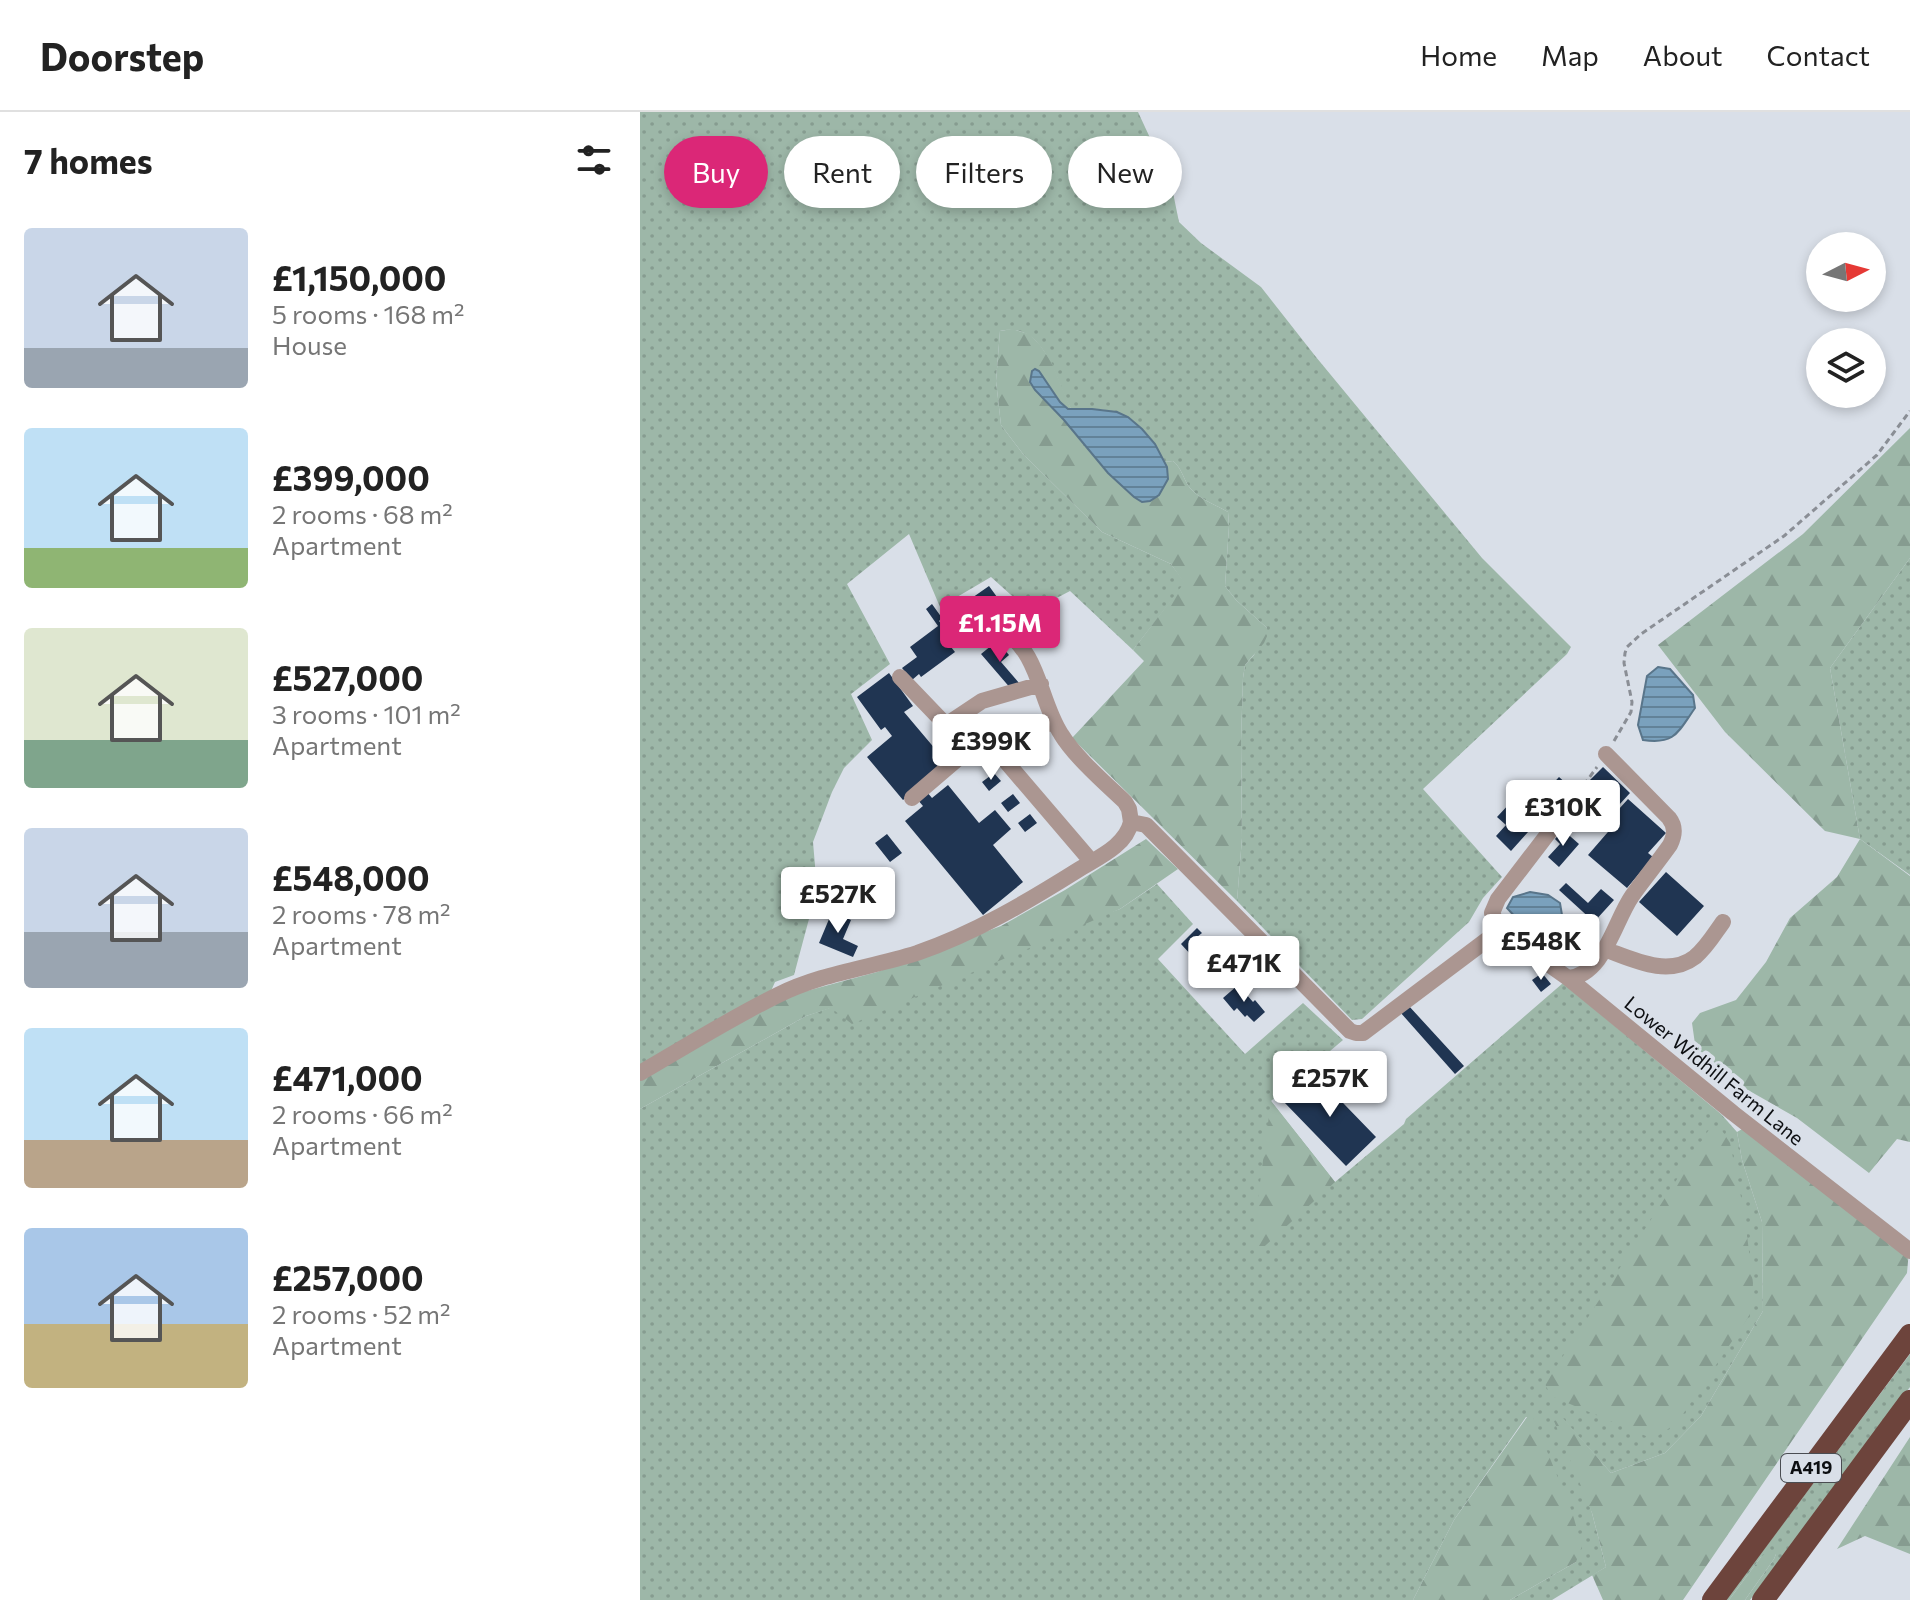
<!DOCTYPE html>
<meta charset="utf-8">
<style>
:root{--surface:#fff;--page:#f6f6f6;--text:#222;--muted:#767676;--line:#e0e0e0;--accent:#db2777}
body{margin:0;font-family:Commissioner,sans-serif;background:var(--page);color:var(--text);height:100vh;display:flex;flex-direction:column;font-size:30px;white-space:nowrap}
*{box-sizing:border-box;margin:0}
p{font-size:26px;color:var(--muted)}
.icon{flex:none;width:44px;height:44px;fill:none;stroke:currentColor;stroke-width:2;stroke-linecap:round;stroke-linejoin:round}
.map{position:relative;flex:1;overflow:hidden}
.drawer{display:flex;flex-direction:column;background:var(--surface);width:640px}
.drawer>*{flex:none}
.guide{position:absolute;left:24px;top:24px;width:760px;height:72px;display:flex;gap:16px}
.needle{width:52px;rotate:84deg}
.fabs{position:absolute;left:1166px;top:120px;display:grid;gap:16px}
.fabs a{display:grid;place-items:center;width:80px;height:80px;border-radius:50%;background:var(--surface);box-shadow:0 4px 12px #0003;font-size:40px}
.price{position:absolute;translate:-50% -68px;padding:0 18px;border-radius:8px;background:#fff;color:#222;font-size:26px;line-height:52px;filter:drop-shadow(0 2px 4px #0008)}
.price::after{content:'';position:absolute;left:50%;top:48px;width:24px;height:18px;margin-left:-12px;background:inherit;clip-path:polygon(0 0,100% 0,50% 100%)}
.price.on{background:var(--accent);color:#fff}
ul{padding:0;list-style:none}
li{display:flex;align-items:center;gap:24px;height:200px;padding:0 24px}
li span{display:grid;place-items:center;flex:none;width:224px;height:160px;border-radius:8px;color:#555}
li>.icon{margin-inline-start:auto}
span .icon{width:96px;height:96px;fill:#fffc;stroke-width:1}
li b{font-size:34px}
h2{display:flex;justify-content:space-between;align-items:center;height:96px;padding:0 24px;font-size:34px}
.pill{padding:0 28px;border-radius:36px;background:var(--surface);box-shadow:0 4px 12px #0003;font-size:28px;line-height:72px}
.pill.on{background:var(--accent);color:#fff}
header{display:flex;align-items:center;gap:48px;box-sizing:border-box;height:112px;padding:0 40px;background:var(--surface);border-bottom:2px solid var(--line)}
header strong{font-size:38px}
nav{display:flex;gap:44px;margin-inline-start:auto;font-size:28px}
main{display:flex;flex:1;min-height:0}
.map>svg:first-child{display:block}
.grass{fill:url(#grass-dots)}
.forest{fill:url(#forest-firs)}
.water{fill:url(#water-rules);stroke:#59758a;stroke-width:2}
.building{fill:#203552}
.lines{fill:none;stroke-linecap:round;stroke-linejoin:round}
.path{stroke:#8a8e95;stroke-width:3;stroke-dasharray:6 4;stroke-linecap:butt}
.minor{stroke:#ab9691;stroke-width:16}
.highway{stroke:#6d443c;stroke-width:22}
.labels{text-anchor:middle;stroke-width:8;stroke-linejoin:round;paint-order:stroke}
.shield{fill:#d9dfe8;stroke:#4a4d52;stroke-width:2}
.shield-label{font-size:18px;font-weight:bold;fill:#0d0f12}
.street-label{font-size:20px;fill:#0d0f12;stroke:#d9dfe8}
</style>
<header>
<strong>Doorstep</strong>
<nav><a>Home</a><a>Map</a><a>About</a><a>Contact</a></nav>
</header>
<main>
<section class="drawer">
<h2>7 homes<svg class="icon" aria-label="filters" viewBox="0 0 24 24"><path d="M4 7h16M4 17h16"/><circle cx="9" cy="7" r="2"/><circle cx="15" cy="17" r="2"/></svg></h2>
<ul>
<li><span style="background:linear-gradient(#c9d6e8 75%,#9aa5b1 0)"><svg class="icon" aria-label="home" viewBox="0 0 24 24"><path d="M3 11l9-7 9 7M6 9v11h12V9"/></svg></span><div><b>£1,150,000</b><p>5 rooms · 168 m²</p><p>House</p></div></li>
<li><span style="background:linear-gradient(#bfe0f5 75%,#8fb573 0)"><svg class="icon" aria-label="home" viewBox="0 0 24 24"><path d="M3 11l9-7 9 7M6 9v11h12V9"/></svg></span><div><b>£399,000</b><p>2 rooms · 68 m²</p><p>Apartment</p></div></li>
<li><span style="background:linear-gradient(#dfe7d0 70%,#7fa58c 0)"><svg class="icon" aria-label="home" viewBox="0 0 24 24"><path d="M3 11l9-7 9 7M6 9v11h12V9"/></svg></span><div><b>£527,000</b><p>3 rooms · 101 m²</p><p>Apartment</p></div></li>
<li><span style="background:linear-gradient(#c9d6e8 65%,#9aa5b1 0)"><svg class="icon" aria-label="home" viewBox="0 0 24 24"><path d="M3 11l9-7 9 7M6 9v11h12V9"/></svg></span><div><b>£548,000</b><p>2 rooms · 78 m²</p><p>Apartment</p></div></li>
<li><span style="background:linear-gradient(#bfe0f5 70%,#b9a48a 0)"><svg class="icon" aria-label="home" viewBox="0 0 24 24"><path d="M3 11l9-7 9 7M6 9v11h12V9"/></svg></span><div><b>£471,000</b><p>2 rooms · 66 m²</p><p>Apartment</p></div></li>
<li><span style="background:linear-gradient(#a9c7e8 60%,#c2b280 0)"><svg class="icon" aria-label="home" viewBox="0 0 24 24"><path d="M3 11l9-7 9 7M6 9v11h12V9"/></svg></span><div><b>£257,000</b><p>2 rooms · 52 m²</p><p>Apartment</p></div></li>
</ul>
</section>
<div class="map">
<svg width="1270" height="1488" viewBox="0 0 1270 1488">
<defs>
<pattern id="grass-dots" width="8" height="8" patternUnits="userSpaceOnUse" patternTransform="scale(2)"><rect width="8" height="8" fill="#9db7a8"/><path d="M2 2h.1M6 6h.1" fill="none" stroke="#869c90" stroke-width="1.8" stroke-linecap="round"/></pattern>
<pattern id="forest-firs" width="22" height="20" patternUnits="userSpaceOnUse" patternTransform="scale(2)"><rect width="22" height="20" fill="#9db7a8"/><path d="M5 1l3.5 6h-7zM16 11l3.5 6h-7z" fill="#869c90"/></pattern>
<pattern id="water-rules" width="6" height="5" patternUnits="userSpaceOnUse" patternTransform="scale(2)"><rect width="6" height="5" fill="#7aa1bd"/><path d="M0 2.5h6" fill="none" stroke="#628298"/></pattern>
</defs>
<rect width="100%" height="100%" fill="#d9dfe8"/>
<path class="grass" d="M0,0h498l33,71 8,39 22,21 60,44 55,70 166,201 89,89 -4,7 -144,135 79,88 -19,21 -14,24 -107,97 -10,1 -115,-119 5,-63 -1,-97 2,-63 2,-13 9,-10 13,-27 -31,-28 -11,-14 4,-60 -1,-14c-15,-9 -26,-11 -38,-24 -7,-9 -8,-20 -17,-27l-9,1c-10,-19 -27,-43 -48,-50 -14,-4 -30,-3 -45,-3 -16,-30 -26,-88 -71,-78l-4,50 5,44 22,29 79,78 69,32 14,19 -52,67 -63,-59 -40,21 -39,-35 -51,30 -31,-73 -62,50 43,80 -39,30 21,46 -28,28 -12,24 -19,50 4,47 -23,86 -19,7 -4,9 -131,77z
M1270,446v317l-50,-36 -30,-171z
M517,772l36,40 -35,35 87,95 58,-51 40,37 -72,61 64,81 69,-58 2,-5 157,-136 158,131 16,18 5,28 20,62 1,89 -62,105 -36,37 -54,20 -48,-54 29,94 14,54 -54,33h-42l66,-38 -44,-145h-6l-72,103 -41,80h-773v-491l166,-93 314,-107z
M1270,1242v33l-160,213h-5l29,-41 2,-5 -15,3 -32,43h-3z"/>
<path class="forest" d="M372,217l17,5 11,11 11,16 20,48 14,20 79,33 9,-1c9,7 10,18 17,27 12,13 23,15 38,24l1,14 -4,60 11,14 31,28 1,6 -4,9 -19,22 -2,13 -2,63 1,97 -5,63 -165,-163 72,-77 -11,-11 51,-67 -13,-19 -69,-32 -79,-78 -22,-29 -5,-44 4,-50z
M1270,316v130l-80,110 30,171 50,37v266l-13,-3 -28,34 -72,-55 -79,-45 -22,-22 -4,-28 8,-10 36,-13 30,-38 24,-44 47,-41 23,-38 -35,-8 -100,-99 -67,-87 145,-111z
M506,727l32,30 -58,40 -268,115 -21,-16 -25,8 -166,93v-29l148,-84 89,-24 124,-46 64,-36z
M631,989l64,81 -80,73 3,-57z
M1109,1013l160,125 -2,23 -224,327h-80l-11,-25 14,-8 -14,-54 -38,-92 9,-3 48,55 54,-20 36,-37 62,-105 -1,-89 -20,-62 -5,-28z
M1070,1016l11,1 9,14 14,69 9,71 -2,30 -74,110 -24,16 -102,-43 -6,-12z
M887,1305h6l39,95 10,34 -6,16 -66,38h-97l41,-80z
M1270,1325v117l-45,-18 -28,13z
M1130,1437l6,5 -2,5 -29,41h-16l32,-43z"/>
<path class="water" d="M395,257l4,2 21,31 8,7h24l25,3 11,5 14,12 13,15 12,23 1,12 -9,16 -9,6 -8,1 -8,-5 -26,-24 -44,-53 -29,-30 -5,-8 2,-11z
M1018,555l12,2 23,26 2,13c-17,24 -20,37 -52,32l-5,-15 9,-49z
M890,780l18,3 12,8 4,24 -6,14 -14,-1 -26,-20 -11,-12 6,-11z"/>
<path class="building" d="M349,474l16,22 -20,14 -16,-22z
M292,492l10,14 -3,3 9,11 -3,2 5,5 -3,3 8,10 -34,25 -2,-3 -7,6 -10,-12 15,-11 -7,-10 28,-21 -12,-17z
M357,529l12,14 -8,7 18,21 -7,7 -31,-36z
M249,561l24,33 -9,6 43,51 -44,37 -36,-43 25,-21 -7,-9 -4,3 -24,-33z
M963,655l27,26 -23,25 -2,-2 -8,8 -10,-10 7,-8 -5,-5 7,-7 -10,-10z
M354,661l7,8 -12,10 -7,-9z
M919,665l10,9 -58,65 -15,-15 10,-11 -9,-8 14,-15 11,10 8,-9 3,2z
M308,673l31,38 16,-13 16,19 -18,16 30,37 -40,33 -78,-94 18,-15 -6,-7 9,-8 6,7z
M373,682l7,9 -12,9 -7,-9z
M988,687l38,34 -18,20 5,4 -26,31 -39,-33 26,-30 -4,-6z
M390,702l7,9 -12,9 -7,-9z
M923,718l16,14 -20,23 -11,-10 12,-13 -5,-5z
M247,722l15,19 -12,9 -15,-19z
M1026,760l38,34 -27,30 -38,-34z
M926,771l22,20 13,-14 13,11 -20,22 -35,-32z
M192,800l19,8 -8,19 15,7 -5,11 -34,-14z
M557,816l5,5 -5,4 25,26 5,-5 5,7 -17,16 -34,-37z
M902,861l9,11 -10,8 -9,-12z
M598,873l15,17 2,-2 10,12 -11,10 -7,-7 -2,2 -8,-9 -3,3 -11,-13z
M768,893l56,61 -9,8 -55,-62z
M673,960l63,65 -30,29 -63,-65z"/>
<g class="lines">
<path class="path" d="M974,629l17,-29 1,-10 -8,-39 1,-10 2,-6 14,-13 143,-98 93,-81 33,-44
M926,697l31,-42"/>
<path class="minor" d="M332,519l29,-2c39,23 38,71 60,105 14,23 44,49 64,68l4,7 2,13 15,3 204,206 6,2h7l137,-103
M260,565l46,48 21,25
M306,613l36,-24 59,-17
M345,625l106,124
M272,686l63,-54c24,-16 51,-19 80,-21
M860,818l68,48 165,135 177,138
M860,818l-8,-17 6,-14 59,-77
M964,837c28,10 64,29 91,8 12,-10 20,-24 28,-35
M928,866c36,-3 46,-56 64,-82 12,-17 26,-34 38,-51 5,-10 6,-18 -1,-27l-63,-64
M0,961c45,-26 91,-55 138,-78 44,-22 92,-27 139,-42 58,-20 110,-51 161,-83 19,-12 48,-24 53,-48"/>
<path class="highway" d="M1073,1488l197,-265
M1123,1488l147,-199"/>
</g>
<g class="labels">
<rect class="shield" x="1141" y="1342" width="60" height="28" rx="6"/>
<g class="shield-label">
<text x="1171" y="1362">A419</text>
</g>
<g class="street-label">
<text transform="translate(1074 959) rotate(39)" y="7">Lower Widhill Farm Lane</text>
</g>
</g>
</svg>
<div class="fabs">
<a><svg class="needle" viewBox="-14 -14 28 28"><path d="M0-13l5 13h-10z" fill="#e53935"/><path d="M0 13l5-13h-10z" fill="#767676"/></svg></a>
<a><svg class="icon" aria-label="layers" viewBox="0 0 24 24"><path d="M12 4l9 5-9 5-9-5zM3 14l9 5 9-5"/></svg></a>
</div>
<b class="price on" style="left:360px;top:552px">£1.15M</b>
<b class="price" style="left:351px;top:670px">£399K</b>
<b class="price" style="left:923px;top:736px">£310K</b>
<b class="price" style="left:198px;top:823px">£527K</b>
<b class="price" style="left:901px;top:870px">£548K</b>
<b class="price" style="left:604px;top:892px">£471K</b>
<b class="price" style="left:690px;top:1007px">£257K</b>
<div class="guide">
<a class="pill on">Buy</a>
<a class="pill">Rent</a>
<a class="pill">Filters</a>
<a class="pill">New</a>
</div>
</div>
</main>
